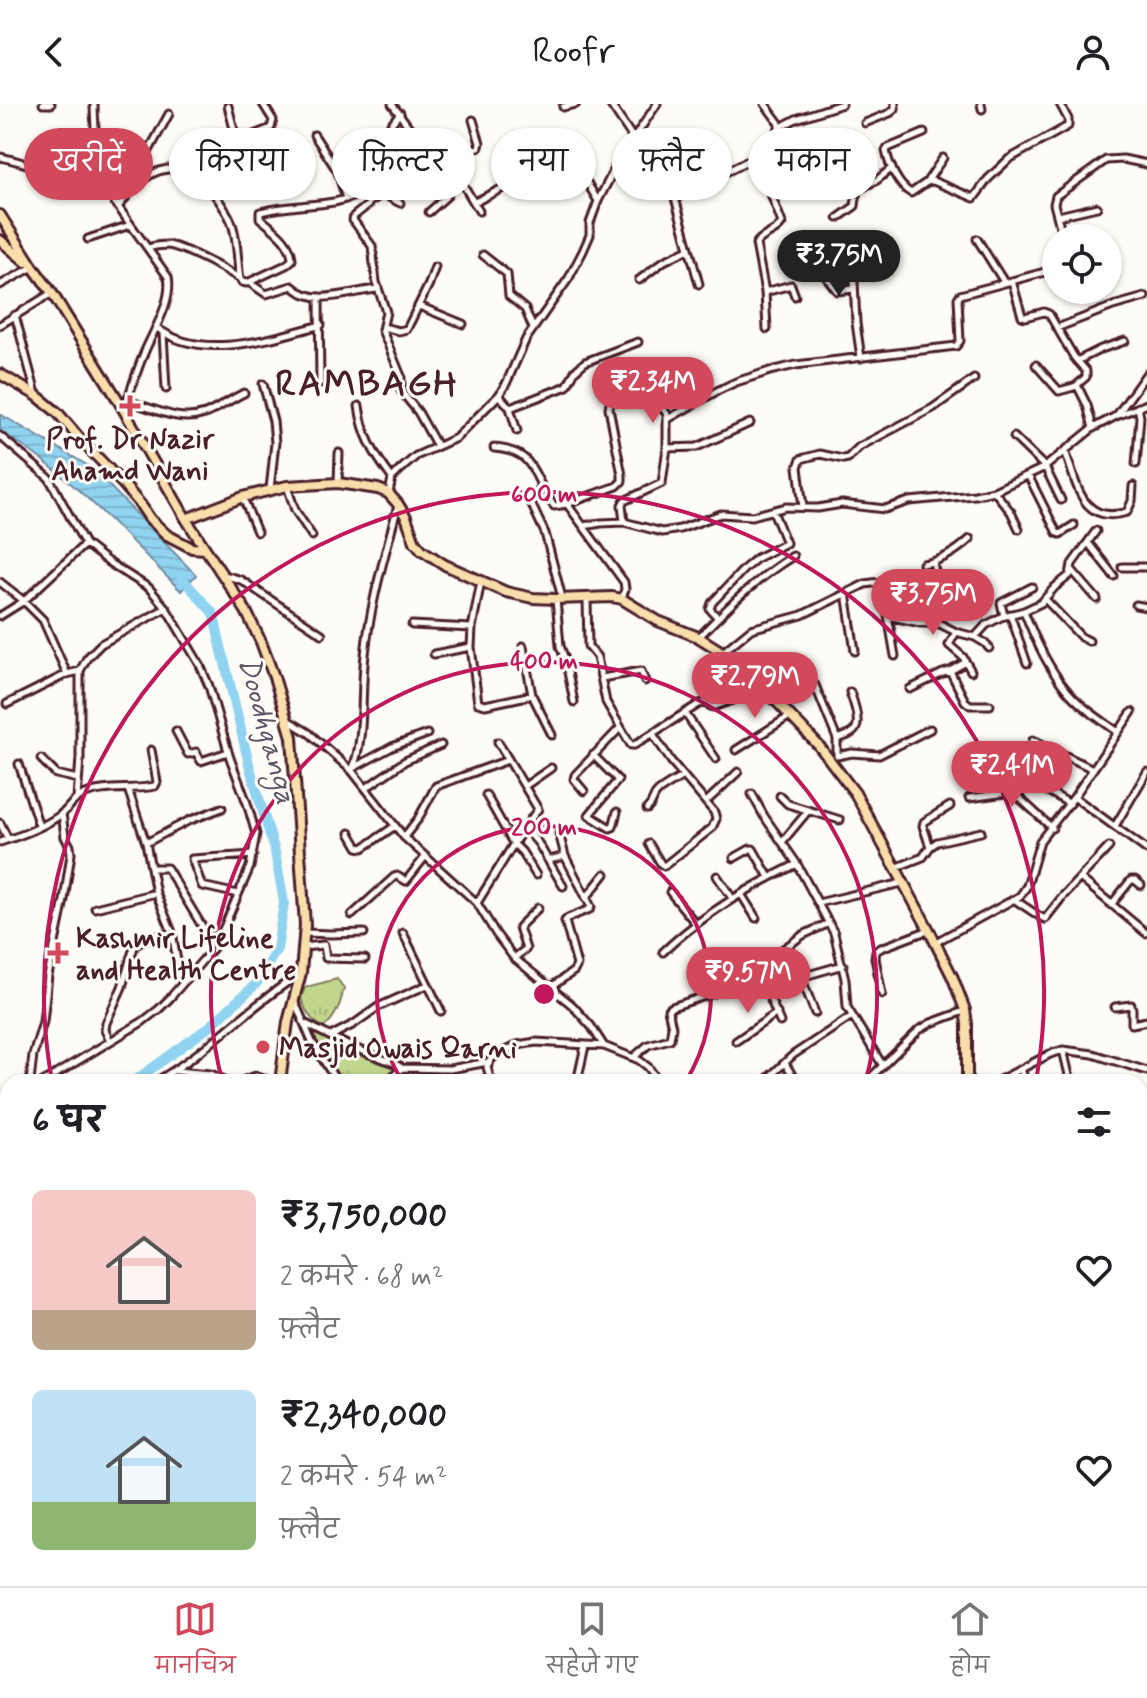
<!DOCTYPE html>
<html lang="hi">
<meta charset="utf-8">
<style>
:root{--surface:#fff;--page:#f2f2f2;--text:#202124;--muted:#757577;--line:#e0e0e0;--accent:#d1495b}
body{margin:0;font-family:Mynerve,"Playpen Sans Deva",sans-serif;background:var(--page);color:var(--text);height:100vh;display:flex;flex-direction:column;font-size:30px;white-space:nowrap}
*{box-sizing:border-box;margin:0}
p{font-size:26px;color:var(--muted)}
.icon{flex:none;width:44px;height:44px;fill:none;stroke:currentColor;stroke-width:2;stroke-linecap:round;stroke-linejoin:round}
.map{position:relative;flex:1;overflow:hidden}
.drawer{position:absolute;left:0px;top:970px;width:1148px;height:512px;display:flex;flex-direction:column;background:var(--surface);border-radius:24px 24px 0 0;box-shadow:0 2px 6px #0004}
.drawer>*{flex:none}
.hud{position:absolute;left:24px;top:24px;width:1100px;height:72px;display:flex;gap:16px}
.fabs{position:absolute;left:1042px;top:120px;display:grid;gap:16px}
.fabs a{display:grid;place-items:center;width:80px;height:80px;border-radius:50%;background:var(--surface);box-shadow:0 2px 6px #0004;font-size:40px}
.price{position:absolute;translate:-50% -68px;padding:0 18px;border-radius:28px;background:var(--accent);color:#fff;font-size:26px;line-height:52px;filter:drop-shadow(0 2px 4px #0008)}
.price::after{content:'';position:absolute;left:50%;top:48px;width:24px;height:18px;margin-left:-12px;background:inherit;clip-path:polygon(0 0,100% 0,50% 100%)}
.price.on{background:#222;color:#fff}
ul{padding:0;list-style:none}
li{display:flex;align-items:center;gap:24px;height:200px;padding:0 32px}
li span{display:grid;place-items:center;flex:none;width:224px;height:160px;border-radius:12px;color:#555}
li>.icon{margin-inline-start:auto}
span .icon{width:96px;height:96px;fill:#fffc;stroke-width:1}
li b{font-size:34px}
h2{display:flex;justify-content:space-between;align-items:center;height:96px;padding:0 32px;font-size:34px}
.chip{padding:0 28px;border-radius:36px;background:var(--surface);box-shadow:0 2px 6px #0004;font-size:28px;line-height:72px}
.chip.on{background:var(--accent);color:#fff}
header{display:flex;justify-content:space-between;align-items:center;height:104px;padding:0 32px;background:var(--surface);font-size:36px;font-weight:600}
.menu{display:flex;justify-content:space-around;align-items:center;height:112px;border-top:2px solid var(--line);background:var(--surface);font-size:22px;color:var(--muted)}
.menu a{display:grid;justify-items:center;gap:4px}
.menu .on{color:var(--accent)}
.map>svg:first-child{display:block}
.grass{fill:url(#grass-tufts);stroke:#847a5c;stroke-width:2}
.water{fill:url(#water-rules);stroke:#738ba1;stroke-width:2}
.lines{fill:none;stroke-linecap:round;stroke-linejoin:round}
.river{stroke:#8fd3f0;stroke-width:10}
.minor-casing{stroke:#4a1f2b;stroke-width:11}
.primary-casing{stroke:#4a1f2b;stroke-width:14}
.minor{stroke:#fdfcf7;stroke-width:5}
.primary{stroke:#f8deab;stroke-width:8}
.ring{fill:none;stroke:#c2185b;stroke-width:4}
.poi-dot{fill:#d1495b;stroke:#fdfcf7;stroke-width:3}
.labels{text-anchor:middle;stroke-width:6;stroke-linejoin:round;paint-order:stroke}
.poi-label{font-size:28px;font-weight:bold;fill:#4a1f2b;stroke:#fdfcf7;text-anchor:start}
.water-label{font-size:30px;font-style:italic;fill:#5f5566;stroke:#fdfcf7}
.district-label{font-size:36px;font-weight:bold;letter-spacing:2px;fill:#4a1f2b;stroke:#fdfcf7}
.centre{fill:#c2185b;stroke:#fdfcf7;stroke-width:4}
.ring-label{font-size:24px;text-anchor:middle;font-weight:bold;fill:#c2185b;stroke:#fdfcf7;stroke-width:6;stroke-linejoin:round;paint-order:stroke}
</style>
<header><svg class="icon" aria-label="back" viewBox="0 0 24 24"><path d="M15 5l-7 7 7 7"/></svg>Roofr<svg class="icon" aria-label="person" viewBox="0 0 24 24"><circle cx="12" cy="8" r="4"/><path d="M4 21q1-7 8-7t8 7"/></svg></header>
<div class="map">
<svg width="1147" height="1482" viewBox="0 0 1147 1482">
<defs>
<pattern id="grass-tufts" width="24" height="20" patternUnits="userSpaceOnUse" patternTransform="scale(2)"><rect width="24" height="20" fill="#bfd68c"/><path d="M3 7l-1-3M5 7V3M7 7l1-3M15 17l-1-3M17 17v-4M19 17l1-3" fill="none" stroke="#a6b779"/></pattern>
<pattern id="water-rules" width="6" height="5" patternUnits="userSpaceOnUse" patternTransform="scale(2)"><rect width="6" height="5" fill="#8fd3f0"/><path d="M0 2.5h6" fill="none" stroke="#7db5ce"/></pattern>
</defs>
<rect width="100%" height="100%" fill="#fdfcf7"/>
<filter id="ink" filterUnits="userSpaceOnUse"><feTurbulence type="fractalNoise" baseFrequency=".0125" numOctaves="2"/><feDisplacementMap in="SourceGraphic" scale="16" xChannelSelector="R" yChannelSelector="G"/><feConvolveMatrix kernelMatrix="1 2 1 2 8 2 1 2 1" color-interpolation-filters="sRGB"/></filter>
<g filter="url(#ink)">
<path class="grass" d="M337,875l7,9c-3,15 -8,30 -20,39 -14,-5 -19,-18 -24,-31l6,-9z
M314,926l12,4 31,19 36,10 1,5 -13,14h-40l-31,-50z"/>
<path class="water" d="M0,310l92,54 104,107 -15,16c-57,-57 -112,-118 -181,-160z"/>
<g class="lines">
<path class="river" d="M133,978l76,-55 47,-43 21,-35 7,-46 -9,-51 -25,-84 -37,-155 -33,-37
M0,1051l8,-3"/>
<g class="minor-casing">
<path id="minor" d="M43,0h8
M392,0l27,37 30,50 -2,5 -18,16
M610,0l23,34
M765,0l14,19v5l-5,10 9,33
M981,0l1,5
M228,2l9,35
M563,3l13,-3
M865,19l25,-10 5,-4v-5
M779,24l17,-9 46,-15
M924,29l-36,15 -2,3c3,14 12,35 25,42l16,-11 6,-1 41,17 14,-19 21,-20 59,-33v-7l-8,-15
M314,31l24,37 8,27
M50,33l44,1
M557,37l17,20 24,40
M836,47l21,39 -2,16 -17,12
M0,53c20,3 80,29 91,5 7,-17 3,-40 3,-58
M618,58l44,-2 6,5 7,33 24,86
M89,62l79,111c5,23 -14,53 -23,74 -7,16 -12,33 -18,50
M434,62l45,-19 1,-4 -7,-23
M928,76l15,-22
M447,84l14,-7 18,30
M857,86l20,-10 15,-12
M213,87l10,-17 2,-20 4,-9 42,-17 2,-8 -10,-16
M360,91c-6,-30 23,-60 40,-82
M675,94l80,-41
M114,97l26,-34 29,-53
M369,98l14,-8 17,9
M475,98l34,-17
M118,103c10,-12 21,-27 36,-34 28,-13 51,6 66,29 4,7 10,14 12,22 6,17 5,37 8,55l2,3 5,1 39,-18 6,-5c0,-18 -19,-31 -32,-42v-6c25,-6 49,-6 74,-10 11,-2 21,-8 32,-7l3,5 -1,5 -14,11 -1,4 19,26 4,36 10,30 -4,18 19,46v15l17,21 19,34
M1058,112l39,-9
M1063,134l-9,-34 2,-8 50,-36 17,-1 24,5
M88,135l42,-14
M977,135l27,43
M148,144c6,-2 12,-3 19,-3 15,1 59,25 72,33
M483,151l24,19 2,22 16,13 8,19
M812,156l18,-15 17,-8 5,2 4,84 5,35
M824,170l13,17 16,-2
M639,176l25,-19 25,-12
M1012,177l10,35 3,1 19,-5 5,2 25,43 12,14v6l-9,8 10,20 6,23
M250,179l16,11 26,-8c24,22 57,5 86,3
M0,181l33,-18
M765,188l26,-7 4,11
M319,194l1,85
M419,202l44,18
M15,211l21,79
M0,221l52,-32
M156,223c45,36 116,11 165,-2
M383,223l16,4 8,-2 22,-45 6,-17
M1057,224l56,-22 32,-9
M767,225l-2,-37 -9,-48c6,-10 21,-11 26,-21l-17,-45 1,-4 39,-8 52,-24
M163,229l3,56
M1077,257l24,-12 24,-8
M1036,261l23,26 18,-5
M263,280l10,37 2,22 -5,46
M499,291l11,13 7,23
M653,292l14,18v34
M125,297c27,5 51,23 80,13 11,-4 26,-15 39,-21
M359,302c4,30 15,48 33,72
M510,304l57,-22 8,-15 10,-9 53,-20
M1117,311l30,-42
M668,315l49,-28 19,-9 34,-11 26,-6 160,-19 4,-5 -2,-43 2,-3 96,-26
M0,332l49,42 36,66 23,18 41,26 17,20 34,57 9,21 21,72 17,45 9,31 -6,33 -29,67 -6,12 -45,52 -11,11 -17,13 -99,60
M1014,333l31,30 16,33
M494,344c44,3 37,30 60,58l13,-2 50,-18 5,-5v-6l-13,-67 3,-14
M1065,347c12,32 16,75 62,61l5,-11 1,-15
M1136,360l4,-47 -2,-10
M1028,371l29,58 3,1 14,-9
M338,379l1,-30
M287,382l8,24 17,26
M544,385l-14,6 -1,4 16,34 17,65
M994,387l17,21 8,17
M389,389l3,-15 8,-8 16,-14 40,-18 43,-43 7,-11 20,-45 43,-61 14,-27 7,-16v-12l8,-22 20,-39 39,-58
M243,394l14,34
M567,400l57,78 1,7 -3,10
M803,403l-5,-40 3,-8 19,-5 23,5 5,-1 11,-11 74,-39 41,-29
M624,418l-2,-17 2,-4 38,-18 5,-35 30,-1 53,-24
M583,422l18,-3 23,-1 38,10 18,-3 41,-15 31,2 34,-9 32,1 24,-4 43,5 24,-8 66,-6 19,-4 51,-24 48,-39 23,-12 31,-12
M1089,440l25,32
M933,458l5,25
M923,460c19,-3 33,-12 47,-25
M1122,463h25
M1072,466l25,29
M224,471l17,5 81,54
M481,477l-9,47 -1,19 7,56 7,2 47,-10 20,40
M882,477l13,75
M0,478l24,19 19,19 24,54 13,-3
M846,489l9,58
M556,495l4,47 6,16 8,40
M587,495l1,47 9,11 9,45 25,43h3l65,-41 4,-1 10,4 50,-18
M1045,495l36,38 8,4
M1136,501l11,2
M1024,507c10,26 24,56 41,77 14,18 35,31 53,44
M1010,510l17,49
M0,512l24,-15 61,-57
M888,512l32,7h18l18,9 19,5 10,6 4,5
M1004,512l-3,-13 31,-16
M718,514l-8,-9 2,-6 32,-34 13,-11 29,-15 -13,-32
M412,521l60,3
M956,528l-7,13 14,12 8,14
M699,533c29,-30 58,-59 94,-81
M975,533l11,-12 15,-8 23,-6 17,-8 14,-16 15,-12 2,-11 24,-33
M523,542l9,49
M724,547l27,-22 51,-14 63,-31 22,-3 36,6 25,-1
M434,550l37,-7
M966,558l-16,9 15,30 5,4h20
M602,574l39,-7 4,10
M815,581l22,54v16
M910,585l33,-16 7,-2
M7,600l60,-30
M685,609l31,46
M289,617l20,12 43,38 52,66 73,66 19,31 18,24 58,47 19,21 13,20
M176,627l12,23 8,-2 5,9 27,-9
M837,635c6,-2 17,-5 19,-11 4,-8 -3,-28 -6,-36
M1033,636l60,29
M736,646l54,-34
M593,651l25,25 -29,35 21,13 3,-1 4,-15
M837,652l15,-3 27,2 51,-26
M41,655l15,15 22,5
M19,660l20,62
M355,663l37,-20 35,-13
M352,667c14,-36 8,-78 13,-116 5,-51 20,-100 33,-150
M1024,673l46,27
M525,682l26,-18
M366,684l39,-27 36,-16
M128,685l18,54 10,50 16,39 6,35
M584,687l-10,-12 1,-4 45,-47
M752,690l12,22 33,48 37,69 11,46 2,28 36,59
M486,691l27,48 9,9 14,23
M780,692l8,8 52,16
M1074,693l73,53
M77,694l3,-40v-87l7,-13 14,-14 65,-36
M969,694l44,-6 39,36
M706,698l32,-30
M647,705c8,-7 4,-11 11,-17 7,-6 17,-11 25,-16
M0,719l8,16
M1115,722l32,-54
M525,724l13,15 25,43
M350,729l8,14 5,1 32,-22
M404,733l14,-18 18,-33 72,-26
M783,737l25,-30
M0,738c20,-6 46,-16 63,-29 6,-5 10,-13 18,-17 21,-11 51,-5 74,-10l2,-4 -6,-32
M146,739l42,-22 34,-13
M649,740l12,20 3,2 48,-38 4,-9 -2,-7 -43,-51 -18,-27
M930,743l-7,-21 1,-4 26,-16
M734,754l16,-9h3l16,28
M549,756l16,-4
M151,764h16l47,78
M895,764l28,-11 7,-10 7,-5 44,-10
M717,772l15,22
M1080,774l66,55
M670,788l26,32
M238,790l-36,-8 -10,-27 61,-4
M741,790l15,24
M586,794l19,-24
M1015,796l24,16 6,3 18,-23 46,-49
M477,799l41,-66 20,-28 -40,-67
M818,799l84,-20
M1111,801l20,-25h4l6,5
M95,804l61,-15
M352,811l42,-38 3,-1 9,5 19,-24
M305,829l26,1 33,-1
M403,829l38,78
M936,838l84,-46 7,-10 13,-45 34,-44 58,-85
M303,843l21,-2 2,13 39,1
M663,848c39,-37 86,-65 134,-88
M514,854l12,-9 -7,-22 19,-19
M758,863l45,-32 26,-12
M801,873l14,36
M765,882l15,36
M551,883l23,-16 3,-6 -12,-44 3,-3 22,-9 1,-2 -26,-51 -6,-23
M882,890l-7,-36 1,-7 5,-3 48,-18
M294,896l18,42 25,40
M1115,903l16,-2 1,4v15l15,-3
M304,919l45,23 45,17 8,5
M331,932l23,-12 24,-17 49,-22
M110,937l-5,-11 1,-7 16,-36 12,-40 6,-6 32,-9
M736,937l41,-28
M1063,946l6,25v7
M634,953l14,-12 22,-6 2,-12 -4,-17 4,-3 54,-18 54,-6 63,-18
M785,959l11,19
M1021,966l5,12
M176,967l35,3 18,8
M30,978l3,-27 10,-33 5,-46 16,-76 7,-46 -1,-8 -5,-9 -3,-24
M155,978c53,-30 94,-76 146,-109
M239,978l17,-6 17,6
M387,978l15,-14 48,1 38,-7
M491,978l-4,-15 5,-9 25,-13 19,-3 68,4 35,14 9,7 11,15
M577,978l8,-36
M764,978l29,-27 59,-39
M866,978l53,-52 12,-7 33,-12
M996,978l54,-28 13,-4 30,4 54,17
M0,1005l8,-5
M1140,1031l7,-12
M0,1067l8,-5
M0,1116l8,10
M1140,1139l7,-9
M0,1175l8,-6
M0,1180l8,9
M1140,1234l7,-3
M1140,1282l4,2 3,8
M1143,1399l4,9
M0,1404l8,-6
M0,1439l8,1
M335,1474h9
M417,1474l10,8
M486,1474l5,8
M557,1474l3,8
M631,1474l1,8
M689,1474l3,8
M738,1474l3,8
M776,1474l3,8
M828,1474l3,8
M868,1474l2,8
M919,1474l1,8
M1062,1474l3,8
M6,1482l2,-16
M49,1482l1,-8
M79,1482l1,-8
M102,1482l1,-8
M129,1482l1,-8
M153,1482h9
M399,1482l8,-8
M799,1482l22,-8"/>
</g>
<g class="primary-casing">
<path id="primary" d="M0,111l33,52 19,26 66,107 68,119 60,92 15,31 13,35 18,60 13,188 -4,48 -13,49 -8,60
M0,136l26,22
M0,270l36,21 22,18 23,27 43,45 16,19 10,15 17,16 25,13 13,1
M186,415l57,-22 44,-11 51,-3 40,6 10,4 10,11 8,13 9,25 7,8 23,15 61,27 27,6 23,1 56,-2 10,2 36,22 40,16 42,26 79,83 36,47 74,137 24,48 12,32 2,14v58
M970,1474l3,8
M239,1482l1,-8"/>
</g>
<use href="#minor" class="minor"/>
<use href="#primary" class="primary"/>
</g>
</g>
<g class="ring">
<path d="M402 977A167 167 0 1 1 686 977"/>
<path d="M222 976A333 333 0 1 1 866 976"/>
<path d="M52 977A500 500 0 1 1 1036 977"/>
</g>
<g class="poi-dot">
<path d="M126 290h8v8h8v8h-8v8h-8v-8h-8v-8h8z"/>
<path d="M54 837h8v8h8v8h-8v8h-8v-8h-8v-8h8z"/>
<circle cx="263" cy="943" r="8"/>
</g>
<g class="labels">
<g class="poi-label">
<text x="130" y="344" text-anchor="middle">Prof. Dr Nazir<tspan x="130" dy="32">Ahamd Wani</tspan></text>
<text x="76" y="843">Kashmir Lifeline<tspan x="76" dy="32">and Health Centre</tspan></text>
<text x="279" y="953">Masjid Owais Qarni</text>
</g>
<g class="water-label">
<text transform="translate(268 626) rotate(75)" y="10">Doodhganga</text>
</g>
<g class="district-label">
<text x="367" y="291">RAMBAGH</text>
</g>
</g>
<circle cx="544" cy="890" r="12" class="centre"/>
<g class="ring-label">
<text x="544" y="398">600 m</text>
<text x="544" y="565">400 m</text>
<text x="544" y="731">200 m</text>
</g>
</svg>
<div class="fabs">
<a><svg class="icon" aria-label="locate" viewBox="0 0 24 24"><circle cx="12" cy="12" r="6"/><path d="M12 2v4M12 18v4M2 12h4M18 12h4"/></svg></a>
</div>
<b class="price on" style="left:839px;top:194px">₹3.75M</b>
<b class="price" style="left:653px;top:321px">₹2.34M</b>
<b class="price" style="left:933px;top:533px">₹3.75M</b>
<b class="price" style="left:755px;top:616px">₹2.79M</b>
<b class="price" style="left:1012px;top:705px">₹2.41M</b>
<b class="price" style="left:748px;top:911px">₹9.57M</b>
<div class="hud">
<a class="chip on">खरीदें</a>
<a class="chip">किराया</a>
<a class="chip">फ़िल्टर</a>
<a class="chip">नया</a>
<a class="chip">फ़्लैट</a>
<a class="chip">मकान</a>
</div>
<section class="drawer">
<h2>6 घर<svg class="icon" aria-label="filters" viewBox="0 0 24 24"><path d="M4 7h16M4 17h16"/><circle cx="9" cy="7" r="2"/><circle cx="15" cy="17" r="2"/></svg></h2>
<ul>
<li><span style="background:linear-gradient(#f6c9c9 75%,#b9a48a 0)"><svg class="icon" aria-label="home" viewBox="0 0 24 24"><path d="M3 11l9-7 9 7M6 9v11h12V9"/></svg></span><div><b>₹3,750,000</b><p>2 कमरे · 68 m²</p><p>फ़्लैट</p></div><svg class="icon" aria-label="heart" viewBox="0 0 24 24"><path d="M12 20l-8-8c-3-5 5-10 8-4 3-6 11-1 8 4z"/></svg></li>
<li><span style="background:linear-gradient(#bfe0f5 70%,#8fb573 0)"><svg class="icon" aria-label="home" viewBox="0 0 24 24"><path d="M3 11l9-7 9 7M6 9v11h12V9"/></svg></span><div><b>₹2,340,000</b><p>2 कमरे · 54 m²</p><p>फ़्लैट</p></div><svg class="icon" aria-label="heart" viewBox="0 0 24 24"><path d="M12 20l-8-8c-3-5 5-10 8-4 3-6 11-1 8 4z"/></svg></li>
</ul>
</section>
</div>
<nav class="menu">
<a class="on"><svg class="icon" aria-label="map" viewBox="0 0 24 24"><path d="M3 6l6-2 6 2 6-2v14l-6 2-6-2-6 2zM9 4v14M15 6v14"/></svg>मानचित्र</a>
<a><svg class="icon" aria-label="saved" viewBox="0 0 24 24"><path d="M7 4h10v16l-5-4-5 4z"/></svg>सहेजे गए</a>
<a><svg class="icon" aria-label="home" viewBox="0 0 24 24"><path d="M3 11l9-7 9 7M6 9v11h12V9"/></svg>होम</a>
</nav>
